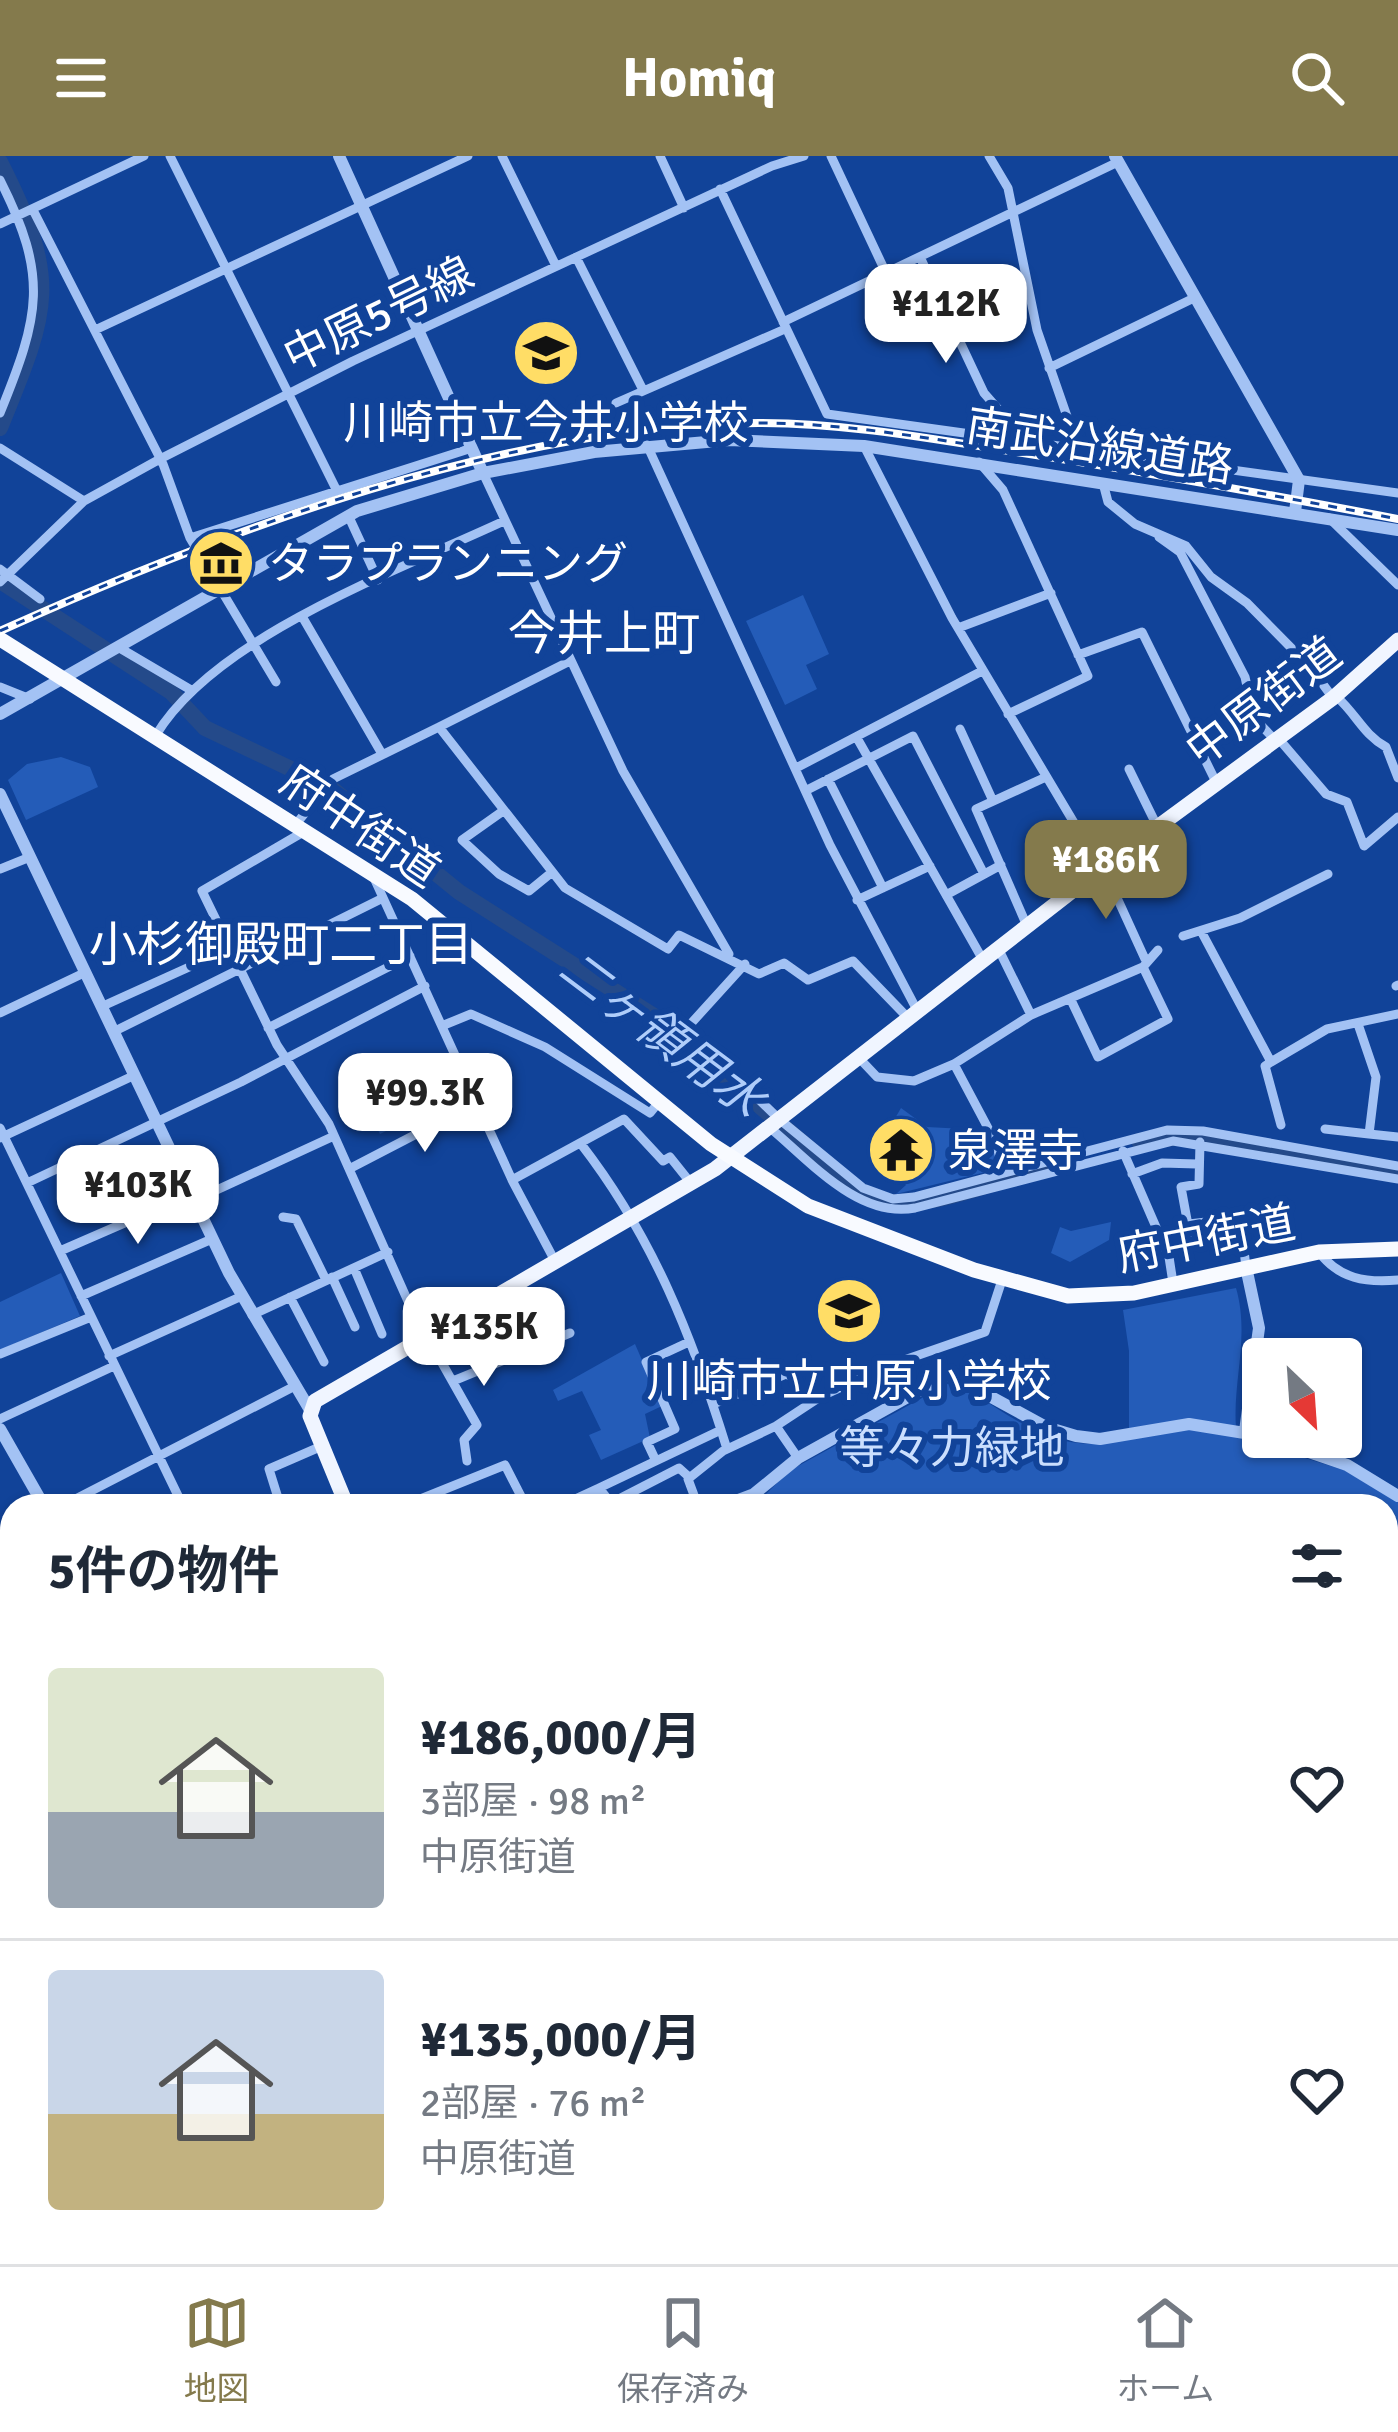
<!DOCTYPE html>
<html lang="ja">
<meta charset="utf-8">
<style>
:root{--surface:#fff;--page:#f2f2f3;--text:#1f2937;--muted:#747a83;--line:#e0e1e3;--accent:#847a4c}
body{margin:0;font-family:Signika,"Noto Sans JP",sans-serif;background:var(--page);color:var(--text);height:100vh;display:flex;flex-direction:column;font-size:45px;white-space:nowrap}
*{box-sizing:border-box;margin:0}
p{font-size:39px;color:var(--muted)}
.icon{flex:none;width:66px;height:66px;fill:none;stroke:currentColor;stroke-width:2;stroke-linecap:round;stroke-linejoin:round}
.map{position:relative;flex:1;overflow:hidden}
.drawer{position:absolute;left:0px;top:1338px;width:1398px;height:771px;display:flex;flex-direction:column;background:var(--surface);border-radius:36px 36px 0 0;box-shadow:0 3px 9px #0004}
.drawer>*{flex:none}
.needle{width:78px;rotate:155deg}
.fabs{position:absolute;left:1242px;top:1182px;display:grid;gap:24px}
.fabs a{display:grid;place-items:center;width:120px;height:120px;border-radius:12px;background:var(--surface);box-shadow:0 3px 9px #0004;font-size:60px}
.price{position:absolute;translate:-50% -102px;padding:0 27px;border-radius:24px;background:#fff;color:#222;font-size:39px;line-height:78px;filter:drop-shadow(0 3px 6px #0008)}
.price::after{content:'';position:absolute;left:50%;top:72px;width:36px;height:27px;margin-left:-18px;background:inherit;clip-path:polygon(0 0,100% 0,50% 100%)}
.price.selected{background:var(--accent);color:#fff}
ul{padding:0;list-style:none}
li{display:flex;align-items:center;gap:36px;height:300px;padding:0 48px}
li+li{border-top:3px solid var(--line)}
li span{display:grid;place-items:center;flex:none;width:336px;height:240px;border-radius:12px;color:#555}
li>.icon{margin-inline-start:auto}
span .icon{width:144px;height:144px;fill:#fffc;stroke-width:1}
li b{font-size:51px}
h2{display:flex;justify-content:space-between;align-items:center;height:144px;padding:0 48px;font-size:51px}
header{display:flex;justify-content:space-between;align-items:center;height:156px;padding:0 48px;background:var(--accent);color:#fff;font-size:54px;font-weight:700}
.menu{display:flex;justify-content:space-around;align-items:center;height:168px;border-top:3px solid var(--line);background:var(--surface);font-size:33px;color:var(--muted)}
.menu a{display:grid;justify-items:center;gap:6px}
.menu .selected{color:var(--accent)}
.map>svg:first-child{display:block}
.green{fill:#245cb8}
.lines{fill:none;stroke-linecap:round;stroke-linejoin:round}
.river{stroke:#244a8a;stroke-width:16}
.minor{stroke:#a3c2f4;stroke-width:9}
.tertiary{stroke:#a3c2f4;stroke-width:12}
.primary{stroke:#f0f5ff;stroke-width:15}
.trunk{stroke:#f8faff;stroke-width:15}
.rail-casing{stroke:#fff;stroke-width:8}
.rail{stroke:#114399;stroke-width:3;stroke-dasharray:9;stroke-linecap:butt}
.labels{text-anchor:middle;stroke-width:12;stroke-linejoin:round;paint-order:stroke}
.street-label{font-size:45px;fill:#fff;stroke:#114399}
.poi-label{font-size:45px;fill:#fff;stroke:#114399}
.park-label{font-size:45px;fill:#cbdffe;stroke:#114399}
.neighbourhood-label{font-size:48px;fill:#fff;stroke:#114399}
.water-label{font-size:48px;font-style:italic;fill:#afcdfa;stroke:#114399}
</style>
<header><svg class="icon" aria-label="menu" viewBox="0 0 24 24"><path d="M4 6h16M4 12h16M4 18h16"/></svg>Homiq<svg class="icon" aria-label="search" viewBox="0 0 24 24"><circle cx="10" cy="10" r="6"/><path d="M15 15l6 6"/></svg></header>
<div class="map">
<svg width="1398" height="2108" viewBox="0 0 1398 2108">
<rect width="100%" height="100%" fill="#114399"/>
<path class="green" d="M803,439l26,59 -23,11 11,24 -32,16 -39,-84z
M61,601l29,10 8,20 -72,33 -18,-40 19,-16z
M415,908l22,42 -57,28 -21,-42z
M901,952l26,19 57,3 10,15 4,24 -102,25 10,-9 -9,-11 23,-20 -30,-27z
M1111,1066l-2,18 -39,22 -19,-9 9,-26 11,4z
M61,1117l19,43 -80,34v-48z
M1236,1132c15,52 -6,98 1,149l107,33 54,32v515l-12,10v-521h-632l35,-35 164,-90c62,35 101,79 176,57v-87l-6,-41z
M635,1188l27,62 -17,8 5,24 -49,22 -12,-25 12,-5 -19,-39 -24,10 -5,-11z"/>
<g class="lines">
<path class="river" d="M0,6c61,120 49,146 0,266
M0,425l171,111 34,36 126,60 128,104 195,124 210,179c51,24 129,-14 181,-28
M1139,985l59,-5 200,36"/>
<path class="minor" d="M170,0l167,335
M502,0l54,110
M660,0l24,52
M831,0l55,117
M989,0l19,32 29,142 41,118
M0,24c49,97 40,135 0,233
M720,33l107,225 571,79
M33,54l130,254 27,74 86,144
M0,68l144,-68
M576,101l67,133
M920,101l64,136 42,48
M783,166l335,-160
M95,174l373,-174
M1049,212l145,-70
M616,247l169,-74
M647,289l183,400 88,167
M864,290l88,172 149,250
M0,292l84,53
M979,306l24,28 85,186 -80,38
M483,317l140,298 106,183
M1103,327l5,19 27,22 51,22 25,31 36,26 64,65 22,30
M348,359l30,65
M1329,362l69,67
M1159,381l21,15 65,125 9,41 21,22
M190,382l282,-90
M0,413l40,30
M0,426l84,-81 76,-42 193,-98 419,-195 32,-10
M303,462l79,136
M958,472l93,-35
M118,491l73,43
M1078,499l64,-23 74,150
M0,531l30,12
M1336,540c21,19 27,38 50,51l12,31
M439,571l131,-66
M960,573l33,72
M156,579c60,-99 243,-165 348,-214
M857,582l126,222
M1278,582l48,56 21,8 17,44 34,-29
M798,611l184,-96
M1129,613l28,57
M828,623l55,109
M807,634l106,-54 71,138
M503,655l-41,29 37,34 30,17 22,-18
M296,668l37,-45 106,-52 126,161 103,61 11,-14 80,39 25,-11 24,17 45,-19 56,58
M305,675l-103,60 75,154 52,79 82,184 66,117 -13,15 3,21
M1103,711l42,92
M0,713l30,-12
M374,722l139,304 43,81
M946,739l55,-30
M857,744l73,-34
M1027,770l-51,-117 70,-32
M1201,775l70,131 -6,4 16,59
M1183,780l57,-18 88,-44
M998,792l33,67
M745,808l-59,65 93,90 84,69 30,11 21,-2 253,-67 36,1 195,35
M1396,830l2,-1
M1071,844l27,57 70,-38 -25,-52
M103,850l126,-57
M0,857l86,-41
M1358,868l18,53 -7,57 29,3
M444,869l27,-11 74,33 105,66 9,-11
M268,872l142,-72
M115,875l268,-133
M859,902l18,19 37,4 40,-17 77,-49 112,-48 15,-17
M1271,906l56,-33 71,-15
M954,908l43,81 6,28
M769,971c40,33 89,92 146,81l258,-67 225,38
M0,972l183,378
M1325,973l44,5
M0,982l135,-63
M581,988c72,93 111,192 146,305
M1123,995l46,106 4,26
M349,1013l131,-68
M1132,1018l30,-11 35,1
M512,1024l112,-61 39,42 7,-4 20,25
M27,1027l214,-101 184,-96
M195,1044l139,-64
M283,1061l13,2 30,61
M1189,1068l51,-6 6,49
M1162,1087l28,-7 -9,-49 18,-3 1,-42
M60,1095l131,-57
M1319,1096c20,27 47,31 79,28
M354,1112l28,66
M332,1121l23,50
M81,1140l131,-57
M290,1141l34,65
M252,1159l136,-63
M0,1198l91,-37
M109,1200l133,-60
M453,1225l117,-48
M713,1248l73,-30 6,3
M0,1263l114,-53
M776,1270l22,32
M655,1303l-8,-17 28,-13 -29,-67 43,-20
M599,1332l122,-58
M279,1345l-10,-32 53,-23
M62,1350l231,-119
M403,1350l102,-41 21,41
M560,1350l39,-18 12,15 68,-35 10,9
M698,1350l-10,-27 35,-28 53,-25 44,-29 67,-31 98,-34 17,-52
M0,1380l12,-6
M0,1403l12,25
M0,1436l12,-7
M0,1647l12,24
M0,1705l12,-6
M0,1750l12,27
M0,1859l12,-5
M0,2031l12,-5
M49,2097h4
M201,2097l7,11
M15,2108l25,-11
M229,2108l23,-11
M606,2108l2,-11"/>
<path class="tertiary" d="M339,0l144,317
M1115,0l184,324 -4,32
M0,558l357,-203 126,-38 111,-21 135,-12 135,6 534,84
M0,638l229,479 81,137
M0,1273l44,77
M1245,1275l14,-103 -13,-61
M1265,1281l82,28 51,31
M722,1350l32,-12 44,-36 151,-84 97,53 30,9 24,3 89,-15 74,12
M1386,1879l12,-13
M295,2108l6,-11
M1270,2108v-11"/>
<path class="primary" d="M347,1350l-37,-90 5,-15 400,-232 388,-302 230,-169 65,-58
M0,1537l12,-6
M804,2108l185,-6 95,6"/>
<path class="trunk" d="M0,483l412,260 299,245 97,62 166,64 94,26 66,-3 185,-41 79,-3"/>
<g class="rail-casing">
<path id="rail" d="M0,475c226,-102 510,-207 759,-208 82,0 163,14 244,27 132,20 264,44 395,69"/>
</g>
<use href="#rail" class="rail"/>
</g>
<defs>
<g id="school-disc" transform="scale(3.45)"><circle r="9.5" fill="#fd6" stroke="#114399"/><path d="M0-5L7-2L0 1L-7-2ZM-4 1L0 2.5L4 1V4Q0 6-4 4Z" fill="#111"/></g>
<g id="museum-disc" transform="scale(3.45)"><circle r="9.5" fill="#fd6" stroke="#114399"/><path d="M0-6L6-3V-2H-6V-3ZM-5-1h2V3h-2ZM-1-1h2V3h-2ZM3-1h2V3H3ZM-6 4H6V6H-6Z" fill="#111"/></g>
<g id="temple-disc" transform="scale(3.45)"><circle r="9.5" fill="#fd6" stroke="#114399"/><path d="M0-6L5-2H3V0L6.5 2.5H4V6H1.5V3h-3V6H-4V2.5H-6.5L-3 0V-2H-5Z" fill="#111"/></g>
</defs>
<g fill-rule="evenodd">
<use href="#school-disc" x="546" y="197"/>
<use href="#museum-disc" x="221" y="407"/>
<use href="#temple-disc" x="901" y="994"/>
<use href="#school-disc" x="849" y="1155"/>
</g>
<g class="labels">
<g class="street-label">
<text transform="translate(378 158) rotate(-26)" y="16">中原5号線</text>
<text transform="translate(1100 289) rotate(9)" y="16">南武沿線道路</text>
<text transform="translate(1263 545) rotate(-37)" y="16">中原街道</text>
<text transform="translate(361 669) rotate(34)" y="16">府中街道</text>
<text transform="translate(1206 1082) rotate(-11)" y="16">府中街道</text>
</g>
<g class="poi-label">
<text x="546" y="282">川崎市立今井小学校</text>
<text x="268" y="423" text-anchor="start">タラプランニング</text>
<text x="948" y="1010" text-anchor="start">泉澤寺</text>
<text x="849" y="1240">川崎市立中原小学校</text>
</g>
<g class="park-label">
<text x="952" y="1307">等々力緑地</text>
</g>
<g class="neighbourhood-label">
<text x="604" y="494">今井上町</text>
<text x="281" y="805">小杉御殿町二丁目</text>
</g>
<g class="water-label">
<text transform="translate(662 877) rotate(37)" y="17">二ヶ領用水</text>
</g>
</g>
</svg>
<div class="fabs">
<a><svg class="needle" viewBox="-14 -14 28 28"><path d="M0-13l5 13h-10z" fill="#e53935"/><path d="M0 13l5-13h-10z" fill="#747a83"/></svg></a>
</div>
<b class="price" style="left:946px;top:210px">¥112K</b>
<b class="price selected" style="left:1106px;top:766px">¥186K</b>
<b class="price" style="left:425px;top:999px">¥99.3K</b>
<b class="price" style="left:138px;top:1091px">¥103K</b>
<b class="price" style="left:484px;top:1233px">¥135K</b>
<section class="drawer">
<h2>5件の物件<svg class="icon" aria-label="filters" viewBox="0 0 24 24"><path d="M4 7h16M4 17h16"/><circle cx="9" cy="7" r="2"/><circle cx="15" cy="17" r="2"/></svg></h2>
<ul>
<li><span style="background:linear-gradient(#dfe7d0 60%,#9aa5b1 0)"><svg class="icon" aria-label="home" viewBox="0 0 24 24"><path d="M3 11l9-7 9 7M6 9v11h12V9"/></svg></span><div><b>¥186,000/月</b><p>3部屋 · 98 m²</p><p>中原街道</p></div><svg class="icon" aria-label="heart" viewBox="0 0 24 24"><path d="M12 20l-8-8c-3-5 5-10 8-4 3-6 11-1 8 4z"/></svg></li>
<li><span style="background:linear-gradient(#c9d6e8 60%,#c2b280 0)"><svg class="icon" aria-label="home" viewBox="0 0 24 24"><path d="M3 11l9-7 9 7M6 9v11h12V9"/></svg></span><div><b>¥135,000/月</b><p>2部屋 · 76 m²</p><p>中原街道</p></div><svg class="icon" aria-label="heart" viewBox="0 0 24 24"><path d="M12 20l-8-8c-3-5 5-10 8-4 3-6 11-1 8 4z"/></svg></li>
</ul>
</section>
</div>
<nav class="menu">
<a class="selected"><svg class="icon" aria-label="map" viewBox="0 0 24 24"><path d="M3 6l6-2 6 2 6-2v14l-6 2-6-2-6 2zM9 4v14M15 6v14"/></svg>地図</a>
<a><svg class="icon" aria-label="saved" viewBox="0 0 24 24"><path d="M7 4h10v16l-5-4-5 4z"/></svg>保存済み</a>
<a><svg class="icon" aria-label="home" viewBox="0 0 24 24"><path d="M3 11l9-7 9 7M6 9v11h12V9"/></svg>ホーム</a>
</nav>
